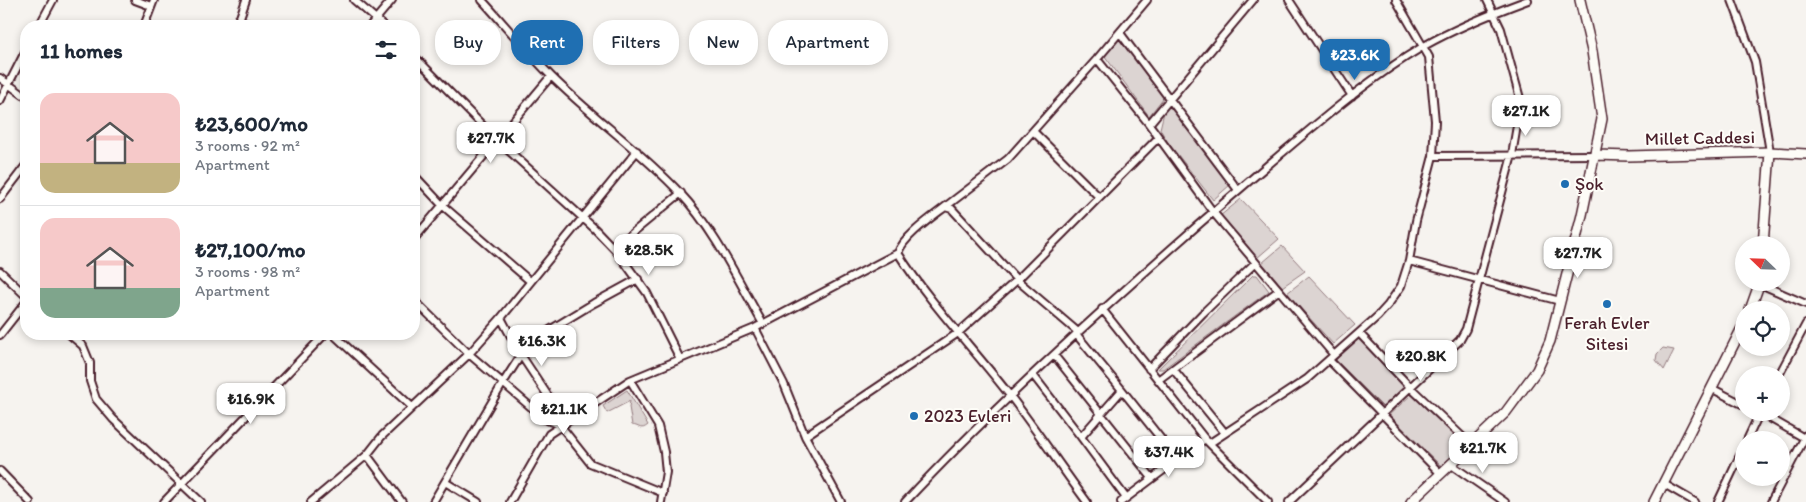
<!DOCTYPE html>
<meta charset="utf-8">
<style>
:root{--surface:#fff;--page:#f2f2f3;--text:#1f2937;--muted:#747a83;--line:#e0e1e3;--accent:#1f6fb2}
body{margin:0;font-family:Itim,sans-serif;background:var(--page);color:var(--text);height:100vh;display:flex;flex-direction:column;font-size:19px;white-space:nowrap}
*{box-sizing:border-box;margin:0}
p{font-size:16px;color:var(--muted)}
.icon{flex:none;width:28px;height:28px;fill:none;stroke:currentColor;stroke-width:2;stroke-linecap:round;stroke-linejoin:round}
.map{position:relative;flex:1;overflow:hidden}
.panel{position:absolute;left:20px;top:20px;width:400px;height:320px;display:flex;flex-direction:column;background:var(--surface);border-radius:20px;box-shadow:0 2px 8px #0003}
.panel>*{flex:none}
.banner{position:absolute;left:435px;top:20px;width:475px;height:45px;display:flex;gap:10px}
.needle{width:32px;rotate:293deg}
.tools{position:absolute;left:1735px;top:236px;display:grid;gap:10px}
.tools a{display:grid;place-items:center;width:55px;height:55px;border-radius:50%;background:var(--surface);box-shadow:0 2px 8px #0003;font-size:25px}
.price{position:absolute;translate:-50% -42px;padding:0 11px;border-radius:10px;background:#fff;color:#222;font-size:16px;line-height:32px;filter:drop-shadow(0 1px 2px #0008)}
.price::after{content:'';position:absolute;left:50%;top:30px;width:15px;height:11px;margin-left:-8px;background:inherit;clip-path:polygon(0 0,100% 0,50% 100%)}
.price.current{background:var(--accent);color:#fff}
ul{padding:0;list-style:none}
li{display:flex;align-items:center;gap:15px;height:125px;padding:0 20px}
li+li{border-top:1px solid var(--line)}
li span{display:grid;place-items:center;flex:none;width:140px;height:100px;border-radius:15px;color:#555}
li>.icon{margin-inline-start:auto}
span .icon{width:60px;height:60px;fill:#fffc;stroke-width:1}
li b{font-size:21px}
h2{display:flex;justify-content:space-between;align-items:center;height:60px;padding:0 20px;font-size:21px}
.chip{padding:0 18px;border-radius:20px;background:var(--surface);box-shadow:0 2px 8px #0003;font-size:18px;line-height:45px}
.chip.current{background:var(--accent);color:#fff}
.map>svg:first-child{display:block}
.green{fill:#dcd4d2;stroke:#937a7e}
.lines{fill:none;stroke-linecap:round;stroke-linejoin:round}
.street-casing{stroke:#4a1f2b;stroke-width:10}
.secondary-casing{stroke:#4a1f2b;stroke-width:12}
.street{stroke:#fdfcf7;stroke-width:6}
.secondary{stroke:#fdfcf7;stroke-width:9}
.poi-dot{fill:#1f6fb2;stroke:#fdfcf7;stroke-width:2}
.labels{text-anchor:middle;stroke-width:4;stroke-linejoin:round;paint-order:stroke}
.street-label{font-size:18px;fill:#4a1f2b;stroke:#fdfcf7}
.poi-label{font-size:18px;fill:#4a1f2b;stroke:#fdfcf7;text-anchor:start}
</style>
<div class="map">
<svg width="1806" height="502" viewBox="0 0 1806 502">
<rect width="100%" height="100%" fill="#f6f3ef"/>
<filter id="ink" filterUnits="userSpaceOnUse"><feTurbulence type="fractalNoise" baseFrequency=".02" numOctaves="2"/><feDisplacementMap in="SourceGraphic" scale="10" xChannelSelector="R" yChannelSelector="G"/><feConvolveMatrix kernelMatrix="1 2 1 2 8 2 1 2 1" color-interpolation-filters="sRGB"/></filter>
<g filter="url(#ink)">
<path class="green" d="M1119,39l45,58 -15,19 -45,-61z
M1170,106l60,79 -17,15 -46,-59 -7,-12 4,-17z
M1241,199l38,40 -22,19 -37,-42z
M1282,246l23,25 -23,16 -20,-24z
M1253,275h4l12,16 -106,78h-5z
M1309,276l46,49 -22,19 -46,-51z
M1358,338l3,1 44,48 -22,20 -47,-47z
M1663,348l11,2 -10,20 -8,-10 1,-6z
M627,390l21,35c-7,6 -8,1 -16,0l-3,-18 1,-6 -23,12 -4,-7z
M1411,395h3l49,46v7l-19,17h-4l-51,-50z"/>
<g class="lines">
<g class="street-casing">
<path id="street" d="M135,0l16,6
M354,0l30,26
M482,0c23,25 45,52 69,76 41,41 89,74 129,117 34,36 58,87 83,131
M1289,0l63,96
M1732,0l23,62 15,90
M239,18l11,8
M39,26l14,-26
M144,26l10,-26
M237,26l9,-26
M370,26l22,-26
M1120,33l118,157
M414,56l83,84 98,89 23,24 29,40 33,66
M1097,59l50,-59
M0,78l26,19
M0,101l26,-51
M1149,124l104,-124
M1033,131l66,66
M1433,156l163,-1
M414,175l28,30 88,76
M0,199l26,-34
M945,207l63,-48 89,-100 52,65 64,88 121,143
M414,239l137,-163
M614,248l67,-55
M1409,261l151,40
M0,271l26,25
M1760,284l46,20
M414,300l55,54 76,65 15,6
M1102,309l103,130 63,63
M501,318l20,37 35,53 4,17 30,38 73,30
M755,328l29,56 21,52 36,66
M1078,332l-61,-52 -65,-71 -7,-2c-13,10 -42,30 -47,46 33,52 76,96 113,144 26,34 50,70 76,105
M1359,333l52,55 60,57
M69,334l14,12 7,17v18l6,18 17,20 88,83
M333,334l79,73
M1076,334l46,56 55,69
M0,335l26,-33
M1054,355l98,123
M1329,360l111,113
M1149,369l54,-56 52,-50
M1173,369l52,64
M1033,375l48,62 45,61
M1779,375l27,-51
M630,380l28,46 6,26 2,20 -5,30
M1158,380l120,-89
M1711,388l33,17
M1759,412l47,27
M805,436l153,-103 59,-53 141,-142
M1081,437l41,-47
M1747,440l13,-28
M1210,443l97,-64 71,-63 10,-11 13,-19 8,-25 7,-40 17,-65 2,-35 -6,-64 -33,-57
M367,455l35,47
M1450,464l55,38
M0,471l30,31
M445,482l33,20
M1664,484l31,18
M164,502l161,-168
M311,502l56,-47 15,-19 87,-82 32,-36 136,-167
M433,502l70,-119 18,-28 27,-24 46,-28 44,-24
M510,502l39,-68 81,-54 125,-52 143,-75
M905,502c86,-92 181,-178 276,-262 33,-29 67,-58 101,-87 45,-38 91,-77 142,-107 33,-19 69,-33 104,-46
M1121,502l84,-63
M1289,502l171,-162 6,-11 46,-174 9,-53 -20,-73 -14,-29
M1718,502l26,-55
M1771,502l35,-67"/>
</g>
<g class="secondary-casing">
<path id="secondary" d="M1596,155l33,1 141,-4 36,2
M1763,245l7,-93
M1750,310l10,-28
M1411,502l95,-90 31,-42 13,-29 32,-126 20,-96 -10,-68 -12,-51
M1654,502l90,-178"/>
</g>
<use href="#street" class="street"/>
<use href="#secondary" class="secondary"/>
</g>
</g>
<g class="poi-dot">
<circle cx="1565" cy="184" r="5"/>
<circle cx="1607" cy="304" r="5"/>
<circle cx="914" cy="416" r="5"/>
</g>
<g class="labels">
<g class="street-label">
<text transform="translate(1700 138) rotate(-1)" y="6">Millet Caddesi</text>
</g>
<g class="poi-label">
<text x="1575" y="190">Şok</text>
<text x="1607" y="329" text-anchor="middle">Ferah Evler<tspan x="1607" dy="21">Sitesi</tspan></text>
<text x="924" y="422">2023 Evleri</text>
</g>
</g>
</svg>
<div class="tools">
<a><svg class="needle" viewBox="-14 -14 28 28"><path d="M0-13l5 13h-10z" fill="#e53935"/><path d="M0 13l5-13h-10z" fill="#747a83"/></svg></a>
<a><svg class="icon" aria-label="locate" viewBox="0 0 24 24"><circle cx="12" cy="12" r="6"/><path d="M12 2v4M12 18v4M2 12h4M18 12h4"/></svg></a>
<a>+</a>
<a>−</a>
</div>
<b class="price current" style="left:1355px;top:81px">₺23.6K</b>
<b class="price" style="left:1526px;top:137px">₺27.1K</b>
<b class="price" style="left:491px;top:164px">₺27.7K</b>
<b class="price" style="left:649px;top:276px">₺28.5K</b>
<b class="price" style="left:1578px;top:279px">₺27.7K</b>
<b class="price" style="left:542px;top:367px">₺16.3K</b>
<b class="price" style="left:1421px;top:382px">₺20.8K</b>
<b class="price" style="left:251px;top:425px">₺16.9K</b>
<b class="price" style="left:564px;top:435px">₺21.1K</b>
<b class="price" style="left:1483px;top:474px">₺21.7K</b>
<b class="price" style="left:1169px;top:478px">₺37.4K</b>
<div class="banner">
<a class="chip">Buy</a>
<a class="chip current">Rent</a>
<a class="chip">Filters</a>
<a class="chip">New</a>
<a class="chip">Apartment</a>
</div>
<section class="panel">
<h2>11 homes<svg class="icon" aria-label="filters" viewBox="0 0 24 24"><path d="M4 7h16M4 17h16"/><circle cx="9" cy="7" r="2"/><circle cx="15" cy="17" r="2"/></svg></h2>
<ul>
<li><span style="background:linear-gradient(#f6c9c9 70%,#c2b280 0)"><svg class="icon" aria-label="home" viewBox="0 0 24 24"><path d="M3 11l9-7 9 7M6 9v11h12V9"/></svg></span><div><b>₺23,600/mo</b><p>3 rooms · 92 m²</p><p>Apartment</p></div></li>
<li><span style="background:linear-gradient(#f6c9c9 70%,#7fa58c 0)"><svg class="icon" aria-label="home" viewBox="0 0 24 24"><path d="M3 11l9-7 9 7M6 9v11h12V9"/></svg></span><div><b>₺27,100/mo</b><p>3 rooms · 98 m²</p><p>Apartment</p></div></li>
</ul>
</section>
</div>
